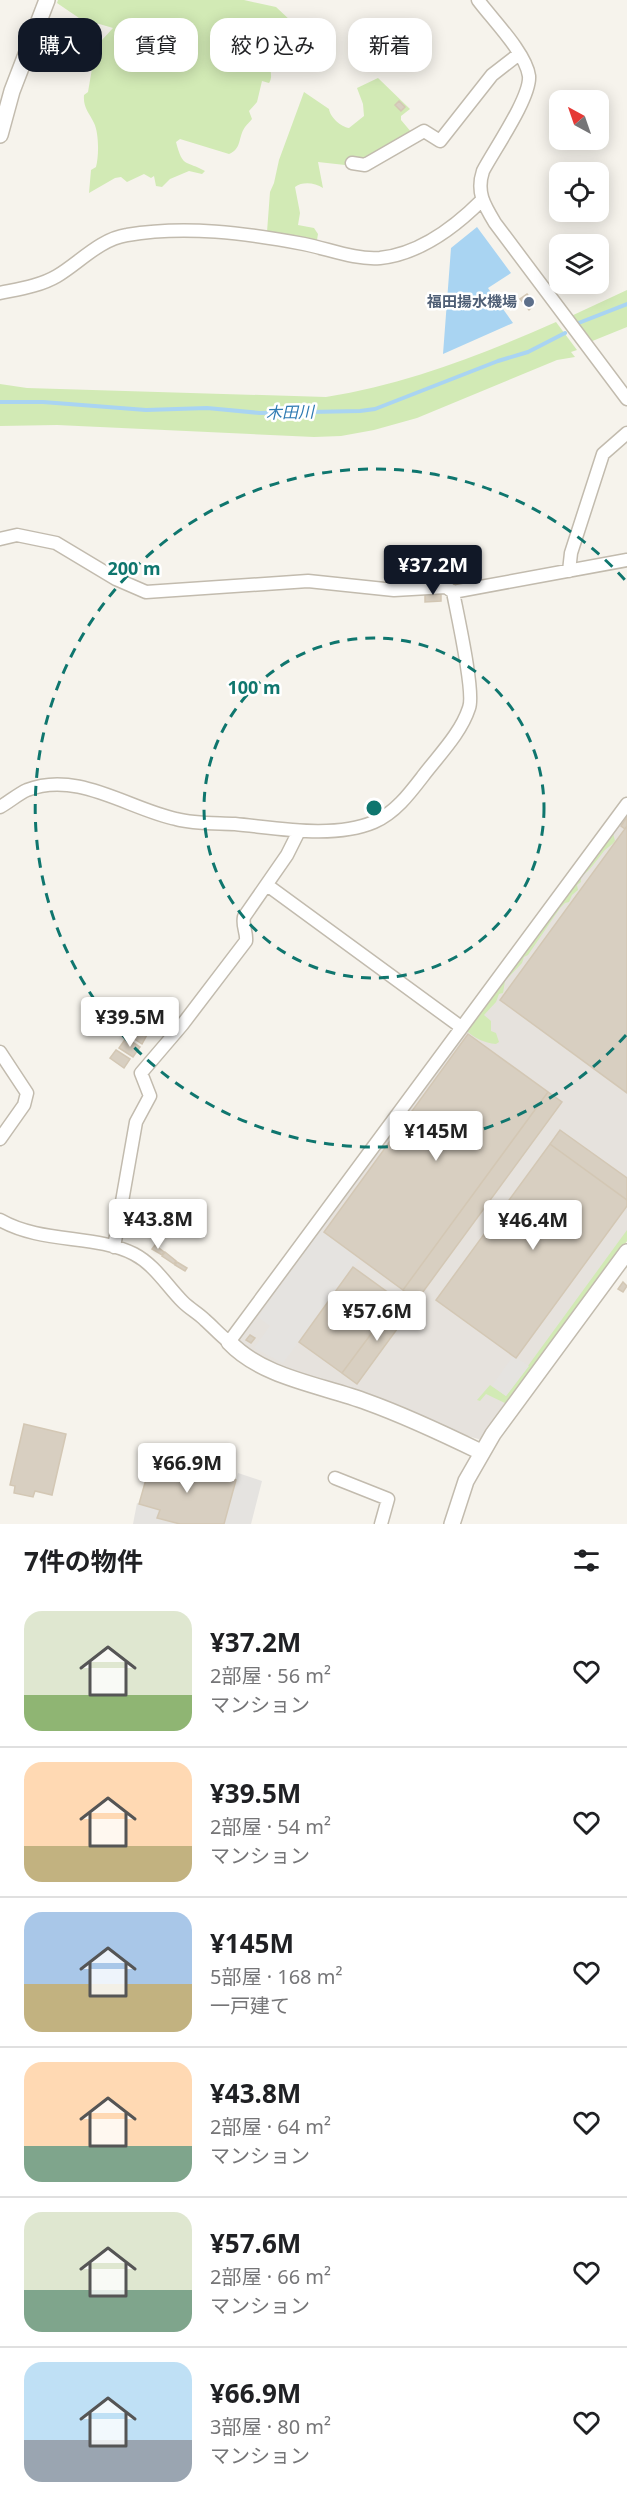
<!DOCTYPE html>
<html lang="ja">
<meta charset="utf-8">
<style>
:root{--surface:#fff;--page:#f6f6f6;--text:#202124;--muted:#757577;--line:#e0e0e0;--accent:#111827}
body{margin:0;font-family:"Noto Sans","Noto Sans JP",sans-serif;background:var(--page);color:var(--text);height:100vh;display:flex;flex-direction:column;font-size:22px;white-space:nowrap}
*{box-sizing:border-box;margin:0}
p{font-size:20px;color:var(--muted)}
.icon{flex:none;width:33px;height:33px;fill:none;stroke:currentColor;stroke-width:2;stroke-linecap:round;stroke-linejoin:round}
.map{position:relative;height:1524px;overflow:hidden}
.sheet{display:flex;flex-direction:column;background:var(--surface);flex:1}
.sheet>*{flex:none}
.guide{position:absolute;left:18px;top:18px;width:591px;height:54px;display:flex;gap:12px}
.needle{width:39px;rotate:320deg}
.fabs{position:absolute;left:549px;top:90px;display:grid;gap:12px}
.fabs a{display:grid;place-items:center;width:60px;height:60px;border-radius:12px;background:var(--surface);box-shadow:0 3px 15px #0003;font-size:30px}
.price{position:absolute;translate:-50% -51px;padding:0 14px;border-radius:6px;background:#fff;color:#222;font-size:20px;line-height:39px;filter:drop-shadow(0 2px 3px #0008)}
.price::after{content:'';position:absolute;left:50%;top:36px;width:18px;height:14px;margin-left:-9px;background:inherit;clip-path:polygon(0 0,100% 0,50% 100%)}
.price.current{background:var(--accent);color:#fff}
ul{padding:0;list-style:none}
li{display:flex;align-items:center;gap:18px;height:150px;padding:0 24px}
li+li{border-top:2px solid var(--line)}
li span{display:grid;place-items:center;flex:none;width:168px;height:120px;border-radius:18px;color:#555}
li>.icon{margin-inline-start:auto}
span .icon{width:72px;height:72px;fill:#fffc;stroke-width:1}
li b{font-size:26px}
h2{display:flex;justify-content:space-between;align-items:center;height:72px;padding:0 24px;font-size:26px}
.pill{padding:0 21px;border-radius:18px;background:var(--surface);box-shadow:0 3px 15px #0003;font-size:21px;line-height:54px}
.pill.current{background:var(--accent);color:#fff}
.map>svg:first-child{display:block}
.industrial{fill:#e6e2dd}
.green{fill:#d2eab5}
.parking{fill:#e5e3e0}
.water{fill:#a9d4f2}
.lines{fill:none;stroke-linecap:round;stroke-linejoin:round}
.stream{stroke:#a9d4f2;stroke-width:4}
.building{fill:#d8cfc1;stroke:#d3c7b4;stroke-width:1.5}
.minor-casing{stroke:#c2bbae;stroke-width:15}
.tertiary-casing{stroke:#c2bbae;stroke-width:18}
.minor{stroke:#fff;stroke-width:12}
.tertiary{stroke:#fff;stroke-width:15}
.ring{fill:none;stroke:#0f766e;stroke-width:3;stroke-dasharray:10 8}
.service-dot{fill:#5c6f8a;stroke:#fff;stroke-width:2}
.labels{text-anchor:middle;stroke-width:5;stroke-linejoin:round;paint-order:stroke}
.service-label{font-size:15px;font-weight:bold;fill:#4e5e75;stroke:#fff;text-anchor:end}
.water-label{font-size:16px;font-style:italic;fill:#2e7ab2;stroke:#fff}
.centre{fill:#0f766e;stroke:#fff;stroke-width:3}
.ring-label{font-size:18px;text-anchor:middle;font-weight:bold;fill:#0f766e;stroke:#fff;stroke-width:5;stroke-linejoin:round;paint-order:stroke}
</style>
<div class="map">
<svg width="627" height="1524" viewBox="0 0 627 1524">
<rect width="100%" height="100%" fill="#f6f3ec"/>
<path class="industrial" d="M627,811v430l-145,199 -25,-7 -180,-66 -42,-26z"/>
<path class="green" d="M58,0h186l32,7 15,14c-14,12 -21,24 -21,43 0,8 3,13 -1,19l-7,-2 -5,21 -8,9 3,8c-2,3 -5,5 -7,8 -7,10 -3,22 -16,27l-49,-15 -4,3c7,27 10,18 29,29l-3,3 -13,-3 -19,8 -8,8 -6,-1 -2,-10 -3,2 -7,-4 -17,8 -6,-5 -6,1 -26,15 2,-23 5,-3c3,-11 3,-34 -2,-44 -5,-11 -11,-15 -10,-28l4,-3 6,-35 8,-17 11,-12 -34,-10 -22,-15z
M378,78l32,31 -9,7v4l11,13 -48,28 -16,-4 -3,8 -27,-3 5,26c-8,-5 -20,-7 -28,-1l5,26 -2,12 16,3 4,6 -1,6 -50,-8 3,-40 4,-9 5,-23 25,-68 25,17c1,8 12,18 20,19l15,-12 -1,-12 -6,-16z
M627,290v37l-37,15 -21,-25z
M556,322l21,28 -6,2 4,5 -18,3 -140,58 -43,12 -33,6 -27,1 -257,-12 -57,1v-42l27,4 299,9c81,-13 155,-42 230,-75z
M613,833l2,8c-3,4 -7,6 -11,10 -8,10 -13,18 -23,26v5l-4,3 1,5 -6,5 -3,7 -4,1 -5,5 -32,47 -4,2 -2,6 -17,18 -2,12 -4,1 -3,8 -12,13 7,6v10l5,2 3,9 -3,2c-12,-1 -21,-6 -31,-14z
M627,1230v11l-120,163 -21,-10 -6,7 -3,-1 13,-15 16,11z"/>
<path class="parking" d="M321,1230l39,28 -77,105 -29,-15 16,-22 -12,-9z
M513,1356l16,10 -23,30 -14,-10z
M238,1473l24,8 -11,43h-27z
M137,1503l23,7 -2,8 22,6h-47z"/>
<path class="water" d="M477,227l34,46 -23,15 25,35 -70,31 8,-106z"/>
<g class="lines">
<path class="stream" d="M576,324l51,-20
M0,402h43l103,8 61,-2 53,5 100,-2 15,-2 123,-48 30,-9 37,-19"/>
</g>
<path class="building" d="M399,101l6,6 -4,4 -6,-6z
M527,294l8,10 -6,6 -9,-11z
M441,591v10l-16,1v-10z
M627,817v9l-2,3 -4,-3z
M627,826v267l-127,-93z
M145,1014l14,9 -6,9 -14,-9z
M137,1026l11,7 -6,11 -12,-8z
M468,1034l80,58 -145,198 -79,-58z
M126,1038l14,9 -7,10 -14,-9z
M116,1050l14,9 -6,9 -14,-10z
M548,1092l14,10 -145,198 -14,-10z
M560,1130l67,48v22l-77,-56z
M550,1144l77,56v6l-111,152 -80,-58z
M155,1245l9,7 -2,3 -10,-6z
M165,1252l11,9 -2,3 -12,-8z
M177,1262l10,6 -2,3 -10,-6z
M353,1267l44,32 -55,74 -43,-31z
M623,1282l4,4 -4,6 -5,-3z
M397,1299l14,11 -54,74 -15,-11z
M250,1335l5,3 -4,5 -5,-3z
M24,1424l42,10 -14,61 -17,-4 -2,6 -19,-4 1,-7 -5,-1z
M152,1458l84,22 -12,44h-44l-23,-6 3,-8 -21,-6z"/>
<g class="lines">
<g class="minor-casing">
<path id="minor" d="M478,0c14,19 48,53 51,76 2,21 -35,74 -46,95 -7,21 1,34 12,52l132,176
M352,163l13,2 59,-34 16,10 52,-66 27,-21
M0,293c19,-4 40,-7 57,-17 22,-13 43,-37 70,-41 58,-10 119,-2 177,9 25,5 51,16 76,14 39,-4 76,-32 102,-58
M0,539l17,-4 39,8 60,36 30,13 162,-11 86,9 52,-3 7,5 174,-32
M569,571l2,-18 32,-99 24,-21
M0,807c9,-5 18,-13 27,-17 50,-20 102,19 149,29 18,5 40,4 59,5 42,4 99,15 139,-2 21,-9 36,-29 49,-46 16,-21 38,-43 46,-68 6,-15 -12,-95 -16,-116
M267,885l194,142
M0,1052l27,41 -3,12 -24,34
M0,1220c42,24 95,14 134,34 21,11 33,32 49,48 7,7 15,11 22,18 8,7 15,15 24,22l398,-538
M114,1247l22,-125 14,-26 -9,-23 41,-48 64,-84c1,-9 -4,-15 -2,-24l43,-62 12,-24
M335,1478l53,21 -7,25"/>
</g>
<g class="tertiary-casing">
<path id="tertiary" d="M0,135l12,-44 35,-91
M229,1342c34,36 93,43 138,60 39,14 77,32 114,50
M452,1524l14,-43 27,-47 134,-182"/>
</g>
<use href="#minor" class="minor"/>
<use href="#tertiary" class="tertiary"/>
</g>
<g class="ring">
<circle cx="374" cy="808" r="170"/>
<path d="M626 1035A339 339 0 1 1 626 581"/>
</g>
<circle class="service-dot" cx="529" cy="302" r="6"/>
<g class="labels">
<g class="service-label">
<text x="517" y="307">福田揚水機場</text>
</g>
<g class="water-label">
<text transform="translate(290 412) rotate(-1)" y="6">木田川</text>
</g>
</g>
<circle cx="374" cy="808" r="9" class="centre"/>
<g class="ring-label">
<text x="134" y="575">200 m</text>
<text x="254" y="694">100 m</text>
</g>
</svg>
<div class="fabs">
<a><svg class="needle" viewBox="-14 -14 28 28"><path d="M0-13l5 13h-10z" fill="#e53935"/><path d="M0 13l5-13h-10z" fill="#757577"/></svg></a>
<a><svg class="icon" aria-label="locate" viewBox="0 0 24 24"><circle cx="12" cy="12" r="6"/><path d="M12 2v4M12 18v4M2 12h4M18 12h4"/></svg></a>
<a><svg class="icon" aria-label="layers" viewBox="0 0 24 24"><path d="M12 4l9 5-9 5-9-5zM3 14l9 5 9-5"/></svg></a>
</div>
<b class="price current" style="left:433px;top:596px">¥37.2M</b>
<b class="price" style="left:130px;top:1048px">¥39.5M</b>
<b class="price" style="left:436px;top:1162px">¥145M</b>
<b class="price" style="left:158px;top:1250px">¥43.8M</b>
<b class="price" style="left:533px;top:1251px">¥46.4M</b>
<b class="price" style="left:377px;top:1342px">¥57.6M</b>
<b class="price" style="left:187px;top:1494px">¥66.9M</b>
<div class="guide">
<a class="pill current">購入</a>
<a class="pill">賃貸</a>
<a class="pill">絞り込み</a>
<a class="pill">新着</a>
</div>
</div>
<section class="sheet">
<h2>7件の物件<svg class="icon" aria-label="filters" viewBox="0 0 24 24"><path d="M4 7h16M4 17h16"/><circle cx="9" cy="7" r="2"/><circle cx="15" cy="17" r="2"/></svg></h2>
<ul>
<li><span style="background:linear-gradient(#dfe7d0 70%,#8fb573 0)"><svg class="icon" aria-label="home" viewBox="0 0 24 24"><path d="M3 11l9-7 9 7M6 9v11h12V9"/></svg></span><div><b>¥37.2M</b><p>2部屋 · 56 m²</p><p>マンション</p></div><svg class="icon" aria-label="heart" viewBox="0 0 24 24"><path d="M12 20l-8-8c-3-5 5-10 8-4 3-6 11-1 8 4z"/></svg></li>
<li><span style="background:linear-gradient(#ffd9b3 70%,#c2b280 0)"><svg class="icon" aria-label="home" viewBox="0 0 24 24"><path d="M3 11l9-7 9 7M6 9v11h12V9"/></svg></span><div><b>¥39.5M</b><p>2部屋 · 54 m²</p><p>マンション</p></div><svg class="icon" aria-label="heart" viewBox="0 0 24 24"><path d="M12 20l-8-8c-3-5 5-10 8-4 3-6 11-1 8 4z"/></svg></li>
<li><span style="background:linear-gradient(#a9c7e8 60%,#c2b280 0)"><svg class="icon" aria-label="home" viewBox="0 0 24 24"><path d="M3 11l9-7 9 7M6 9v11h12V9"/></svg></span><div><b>¥145M</b><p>5部屋 · 168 m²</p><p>一戸建て</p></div><svg class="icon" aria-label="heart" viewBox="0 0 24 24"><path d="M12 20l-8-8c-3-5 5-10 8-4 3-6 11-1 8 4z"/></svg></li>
<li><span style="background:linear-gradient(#ffd9b3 70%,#7fa58c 0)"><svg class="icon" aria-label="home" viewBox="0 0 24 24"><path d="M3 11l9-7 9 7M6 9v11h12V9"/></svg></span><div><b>¥43.8M</b><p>2部屋 · 64 m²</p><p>マンション</p></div><svg class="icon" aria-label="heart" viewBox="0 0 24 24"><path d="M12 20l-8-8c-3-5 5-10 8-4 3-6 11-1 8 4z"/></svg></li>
<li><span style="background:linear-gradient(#dfe7d0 65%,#7fa58c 0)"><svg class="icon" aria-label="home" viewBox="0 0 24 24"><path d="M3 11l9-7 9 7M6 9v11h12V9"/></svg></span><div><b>¥57.6M</b><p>2部屋 · 66 m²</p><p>マンション</p></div><svg class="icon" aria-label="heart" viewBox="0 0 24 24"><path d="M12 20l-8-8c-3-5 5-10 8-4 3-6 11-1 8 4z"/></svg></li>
<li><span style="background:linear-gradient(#bfe0f5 65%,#9aa5b1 0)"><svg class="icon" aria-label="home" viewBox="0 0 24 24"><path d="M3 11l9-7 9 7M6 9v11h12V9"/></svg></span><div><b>¥66.9M</b><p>3部屋 · 80 m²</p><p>マンション</p></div><svg class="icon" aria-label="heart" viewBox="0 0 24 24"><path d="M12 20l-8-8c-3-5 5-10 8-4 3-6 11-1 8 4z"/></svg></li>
</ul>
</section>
